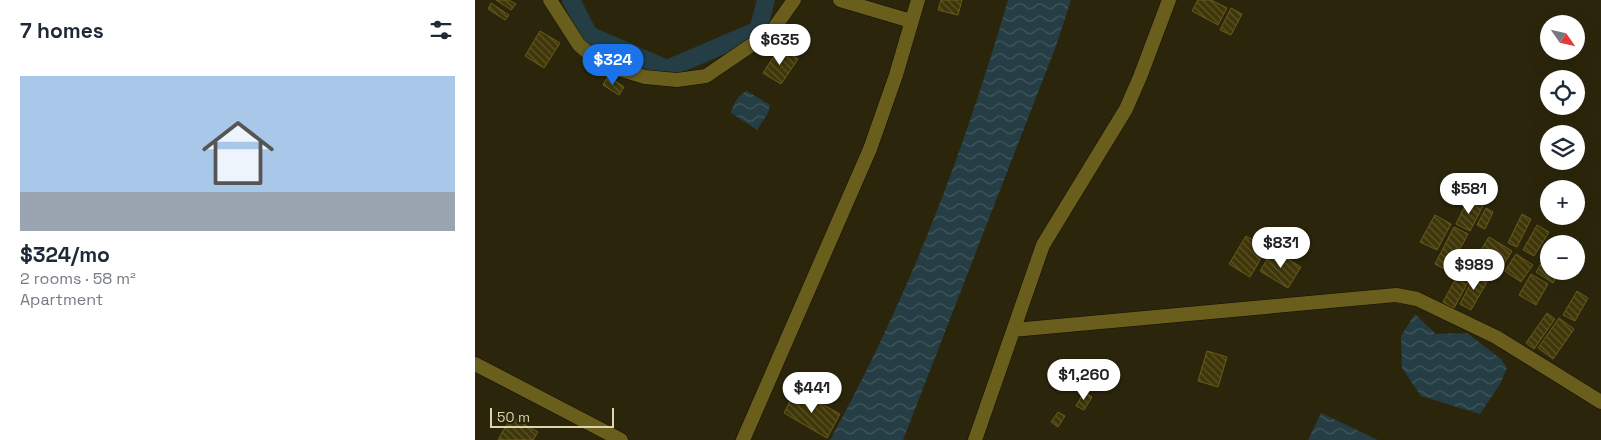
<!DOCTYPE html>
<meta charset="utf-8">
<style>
:root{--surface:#fff;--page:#f2f2f3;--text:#1f2937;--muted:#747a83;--line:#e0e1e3;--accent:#1a73e8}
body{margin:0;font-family:"Space Grotesk",sans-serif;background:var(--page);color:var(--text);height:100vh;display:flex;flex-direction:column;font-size:19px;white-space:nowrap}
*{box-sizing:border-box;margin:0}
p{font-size:16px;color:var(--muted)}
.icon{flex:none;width:28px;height:28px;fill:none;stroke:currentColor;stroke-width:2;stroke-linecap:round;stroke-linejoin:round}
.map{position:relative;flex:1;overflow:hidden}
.sheet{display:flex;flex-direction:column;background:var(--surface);width:475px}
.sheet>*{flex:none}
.needle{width:32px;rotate:124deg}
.fabs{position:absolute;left:1065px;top:15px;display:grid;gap:10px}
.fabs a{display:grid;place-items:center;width:45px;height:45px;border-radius:50%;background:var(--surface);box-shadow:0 5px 20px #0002;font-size:25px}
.scale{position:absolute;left:15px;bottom:12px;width:124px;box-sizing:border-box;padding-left:5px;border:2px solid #ddd5ad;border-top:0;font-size:14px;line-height:18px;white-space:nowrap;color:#ddd5ad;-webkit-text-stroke:4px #2b260b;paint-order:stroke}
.price{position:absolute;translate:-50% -42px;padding:0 11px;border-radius:18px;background:#fff;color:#222;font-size:16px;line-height:32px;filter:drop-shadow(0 1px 2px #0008)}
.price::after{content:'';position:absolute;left:50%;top:30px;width:15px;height:11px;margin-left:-8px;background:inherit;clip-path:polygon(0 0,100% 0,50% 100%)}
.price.selected{background:var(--accent);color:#fff}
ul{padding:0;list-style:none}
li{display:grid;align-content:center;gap:10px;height:265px;padding:0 20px}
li+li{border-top:1px solid var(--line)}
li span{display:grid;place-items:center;height:155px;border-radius:0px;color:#555}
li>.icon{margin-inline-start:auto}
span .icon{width:90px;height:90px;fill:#fffc;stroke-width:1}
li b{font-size:21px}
h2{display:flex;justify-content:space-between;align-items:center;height:60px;padding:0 20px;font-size:21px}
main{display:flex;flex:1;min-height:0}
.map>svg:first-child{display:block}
.water{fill:url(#water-waves)}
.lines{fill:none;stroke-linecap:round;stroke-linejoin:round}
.canal{stroke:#253d44;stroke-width:18}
.building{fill:url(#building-back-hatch);stroke:#685c1b}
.minor-casing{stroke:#140e00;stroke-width:15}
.minor{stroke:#6a5e1d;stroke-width:14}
</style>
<main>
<section class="sheet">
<h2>7 homes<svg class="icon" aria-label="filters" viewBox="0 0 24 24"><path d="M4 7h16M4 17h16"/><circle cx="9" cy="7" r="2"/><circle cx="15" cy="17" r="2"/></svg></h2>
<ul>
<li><span style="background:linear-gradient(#a9c7e8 75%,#9aa5b1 0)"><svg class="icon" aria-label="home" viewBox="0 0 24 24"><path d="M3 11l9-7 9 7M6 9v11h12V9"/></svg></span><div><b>$324/mo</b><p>2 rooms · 58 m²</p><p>Apartment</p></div></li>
</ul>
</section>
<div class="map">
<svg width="1126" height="440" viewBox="0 0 1126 440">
<defs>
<pattern id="water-waves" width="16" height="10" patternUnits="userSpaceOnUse" patternTransform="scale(1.25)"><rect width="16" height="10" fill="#253d44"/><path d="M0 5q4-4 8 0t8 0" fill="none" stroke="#44585c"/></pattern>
<pattern id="building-back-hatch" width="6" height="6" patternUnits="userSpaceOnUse" patternTransform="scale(1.25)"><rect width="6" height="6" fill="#403709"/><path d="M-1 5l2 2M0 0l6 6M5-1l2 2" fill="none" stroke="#5b532a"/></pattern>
</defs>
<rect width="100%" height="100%" fill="#2b260b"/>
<path class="water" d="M533,0h63l-15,46 -153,394h-73c77,-139 134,-288 178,-440z
M272,91l23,14 -2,8 -11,17 -26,-17c2,-8 8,-20 16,-22z
M940,314l21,20 31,-1 34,26 6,9 -7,16 -20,30 -59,-18 -19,-28 -1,-32z
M846,413l57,27h-70z"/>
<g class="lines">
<path class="canal" d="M96,0l18,35 78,34 91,-39 8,-30"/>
</g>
<path class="building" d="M21,0h13l7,4 -5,6z
M466,0h21l-4,15 -20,-5z
M723,0h13l16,8 -9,17 -26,-14z
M16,3l18,12 -4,5 -17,-11z
M756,8l11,6 -11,21 -11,-5z
M65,31l20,12 -16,25 -19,-12z
M305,47l18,12 -17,25 -18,-11z
M133,76l16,11 -5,8 -16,-10z
M994,198l14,8 -13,25 -14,-7z
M1011,208l7,4 -8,17 -8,-4z
M1047,214l9,5 -14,28 -9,-4z
M960,215l16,9 -14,26 -17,-8z
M1062,225l12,7 -15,24 -11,-6z
M979,227l14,7 -20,37 -13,-7z
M771,236l21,12 -17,29 -21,-13z
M1014,237l23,14 -10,16 -23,-14z
M798,250l28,17 -13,21 -28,-17z
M1041,254l17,11 -12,17 -16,-11z
M1066,264l8,4v3l9,3 -5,9 -17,-11z
M986,269l11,6 -18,33 -11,-6z
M1001,273l12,7 -17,30 -11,-6z
M1056,274l17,10 -12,21 -17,-10z
M1102,291l11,7 -13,23 -12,-6z
M1072,313l8,6 -21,30 -8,-6z
M1084,318l15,11 -21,30 -15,-11z
M732,351l20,6 -9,30 -20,-6z
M321,390l44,24 -13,24 -43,-25z
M609,392l8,5 -8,13 -8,-4z
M583,412l7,4 -7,11 -7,-5z
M36,417l27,15 -5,8h-35z"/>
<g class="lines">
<g class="minor-casing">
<path id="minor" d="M75,0l29,45 23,19 43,13 32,3 29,-4 66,-45 22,-31
M365,0l71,21
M539,330l382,-35 21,4 79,38 105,65
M0,364l146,76
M268,440l127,-291 26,-74 22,-75
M500,440l68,-195 83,-136 14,-32 29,-77"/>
</g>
<use href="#minor" class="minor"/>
</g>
</svg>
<div class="fabs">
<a><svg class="needle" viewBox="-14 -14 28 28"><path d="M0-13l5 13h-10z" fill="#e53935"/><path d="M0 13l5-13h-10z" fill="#747a83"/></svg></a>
<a><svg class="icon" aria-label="locate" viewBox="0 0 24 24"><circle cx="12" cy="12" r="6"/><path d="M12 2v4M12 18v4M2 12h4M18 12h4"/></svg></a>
<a><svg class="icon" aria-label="layers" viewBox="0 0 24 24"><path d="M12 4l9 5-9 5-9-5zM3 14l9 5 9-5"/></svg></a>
<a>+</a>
<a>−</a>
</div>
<div class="scale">50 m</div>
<b class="price" style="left:305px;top:66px">$635</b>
<b class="price selected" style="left:138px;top:86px">$324</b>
<b class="price" style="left:994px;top:215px">$581</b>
<b class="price" style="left:806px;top:269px">$831</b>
<b class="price" style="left:999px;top:291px">$989</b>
<b class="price" style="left:609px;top:401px">$1,260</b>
<b class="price" style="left:337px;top:414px">$441</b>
</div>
</main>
